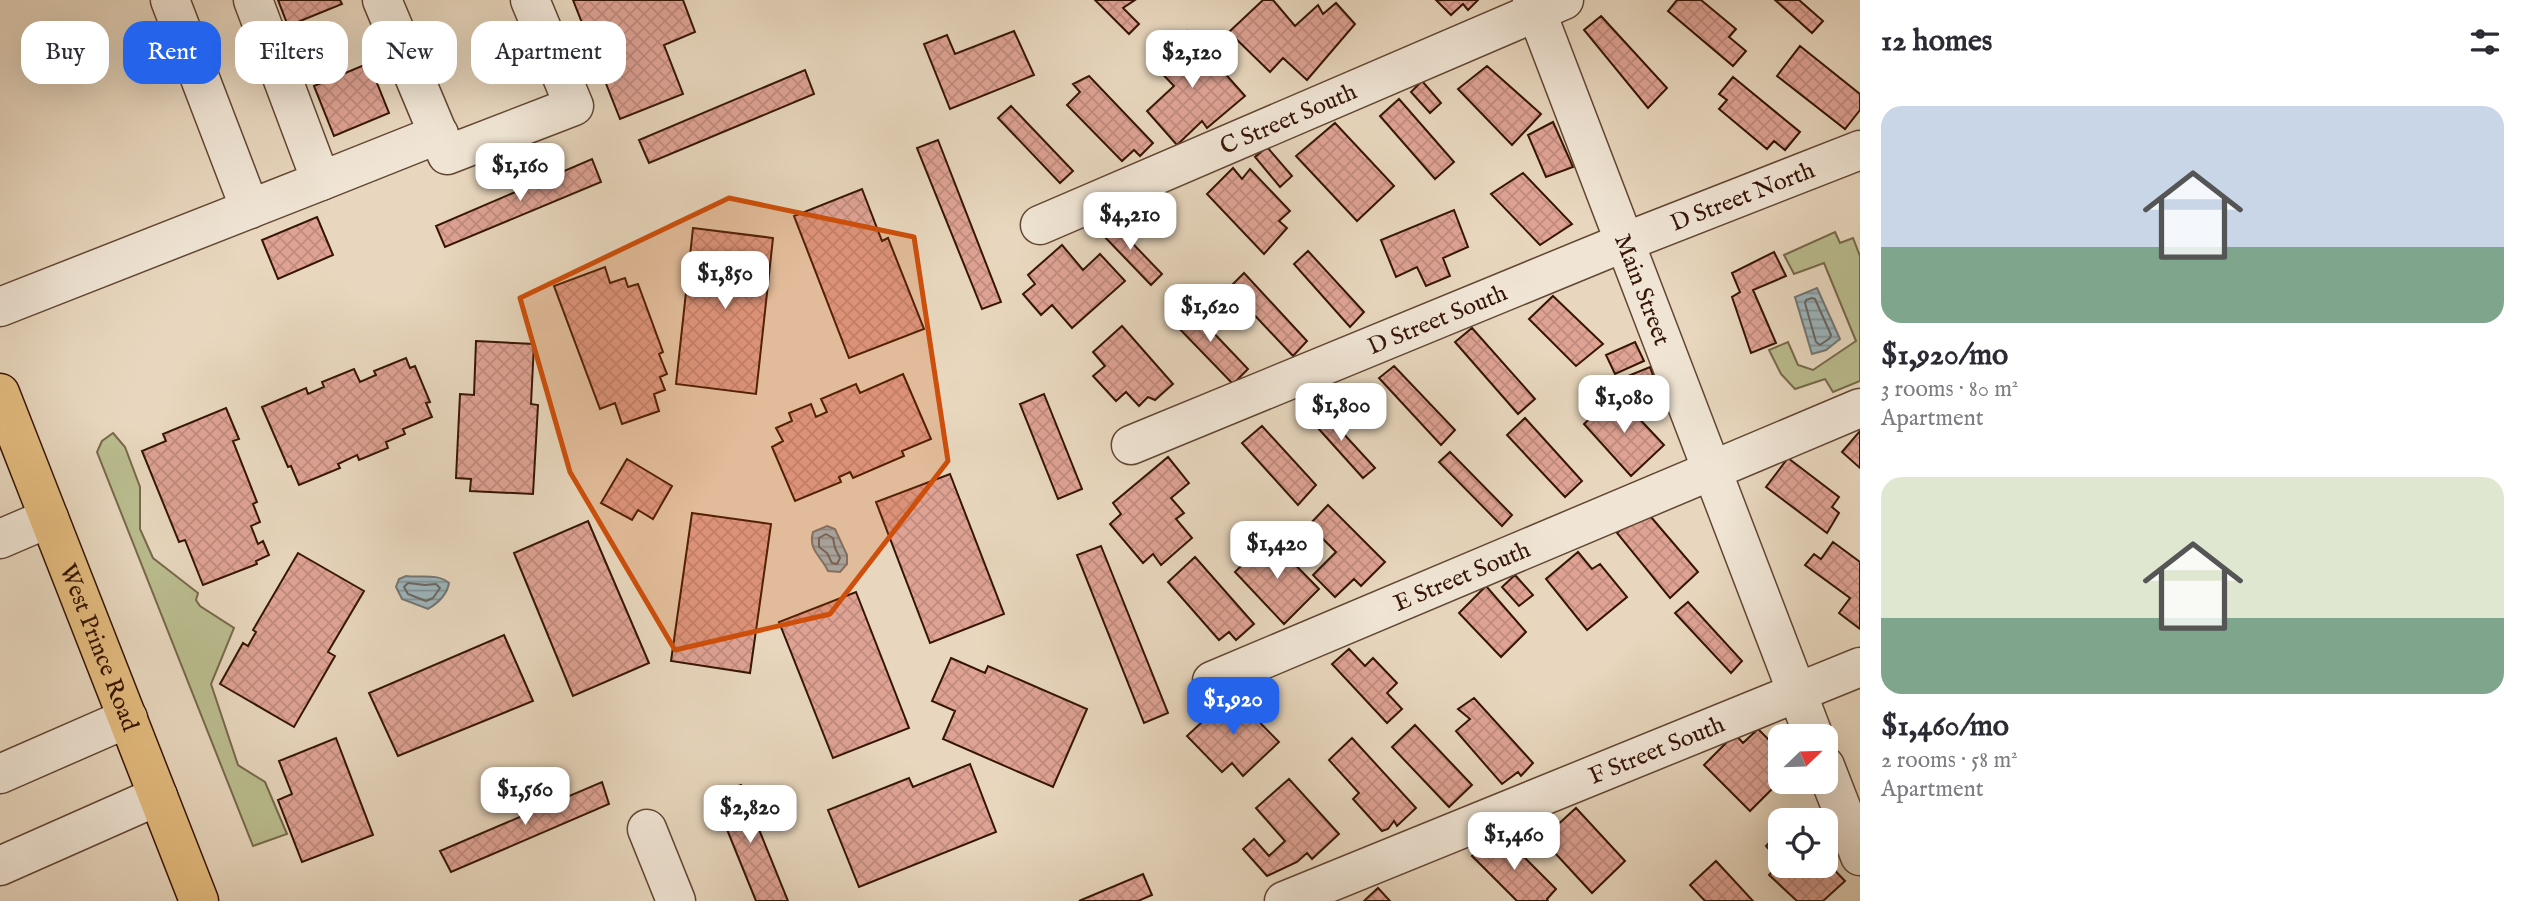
<!DOCTYPE html>
<meta charset="utf-8">
<style>
:root{--surface:#fff;--page:#f7f7f7;--text:#2b2b33;--muted:#7c7c81;--accent:#2563eb}
body{margin:0;font-family:"IM FELL English",serif;background:var(--page);color:var(--text);height:100vh;display:flex;flex-direction:column;font-size:26px;white-space:nowrap}
*{box-sizing:border-box;margin:0}
p{font-size:23px;color:var(--muted)}
.icon{flex:none;width:38px;height:38px;fill:none;stroke:currentColor;stroke-width:2;stroke-linecap:round;stroke-linejoin:round}
.map{position:relative;flex:1;overflow:hidden}
.sheet{display:flex;flex-direction:column;background:var(--surface);width:665px}
.sheet>*{flex:none}
.hud{position:absolute;left:21px;top:21px;width:665px;height:63px;display:flex;gap:14px}
.needle{width:46px;rotate:67deg}
.buttons{position:absolute;left:1768px;top:724px;display:grid;gap:14px}
.buttons a{display:grid;place-items:center;width:70px;height:70px;border-radius:14px;background:var(--surface);box-shadow:0 7px 28px #0002;font-size:35px}
.price{position:absolute;translate:-50% -60px;padding:0 16px;border-radius:14px;background:#fff;color:#222;font-size:23px;line-height:46px;filter:drop-shadow(0 2px 4px #0008)}
.price::after{content:'';position:absolute;left:50%;top:42px;width:21px;height:16px;margin-left:-10px;background:inherit;clip-path:polygon(0 0,100% 0,50% 100%)}
.price.selected{background:var(--accent);color:#fff}
ul{padding:0;list-style:none}
li{display:grid;align-content:center;gap:14px;height:371px;padding:0 21px}
li span{display:grid;place-items:center;height:217px;border-radius:21px;color:#555}
li>.icon{margin-inline-start:auto}
span .icon{width:126px;height:126px;fill:#fffc;stroke-width:1}
li b{font-size:30px}
h2{display:flex;justify-content:space-between;align-items:center;height:84px;padding:0 21px;font-size:30px}
.chip{padding:0 24px;border-radius:21px;background:var(--surface);box-shadow:0 7px 28px #0002;font-size:24px;line-height:63px}
.chip.selected{background:var(--accent);color:#fff}
main{display:flex;flex:1;min-height:0}
.map>svg:first-child{display:block}
.grass{fill:#babd8f;stroke:#78694a;stroke-width:2}
.water{fill:url(#water-rules);stroke:#747673;stroke-width:2}
.lines{fill:none;stroke-linecap:round;stroke-linejoin:round}
.shore{stroke:#6a6661;stroke-width:2}
.building{fill:url(#building-cross-hatch);stroke:#361505;stroke-width:2}
.minor-casing{stroke:#624633;stroke-width:41}
.major-casing{stroke:#361505;stroke-width:41}
.minor{stroke:#f0e5d5;stroke-width:38}
.major{stroke:#e4bc7f;stroke-width:38}
.marked{fill:#cd4f0b;fill-opacity:0.2;stroke:#cd4f0b;stroke-width:5;stroke-linejoin:round}
.labels{text-anchor:middle;stroke-width:7;stroke-linejoin:round;paint-order:stroke}
.street-label{font-size:24px;fill:#361505;stroke:#f0e5d5}
</style>
<main>
<div class="map">
<svg width="1860" height="901" viewBox="0 0 1860 901">
<defs>
<pattern id="water-rules" width="6" height="5" patternUnits="userSpaceOnUse" patternTransform="scale(1.75)"><rect width="6" height="5" fill="#9db6bd"/><path d="M0 2.5h6" fill="none" stroke="#819398"/></pattern>
<pattern id="building-cross-hatch" width="8" height="8" patternUnits="userSpaceOnUse" patternTransform="scale(1.75)"><rect width="8" height="8" fill="#dfa394"/><path d="M0 0l8 8M0 8l8-8" fill="none" stroke="#c08b7e"/></pattern>
</defs>
<rect width="100%" height="100%" fill="#e8d7be"/>
<filter id="stains"><feTurbulence type="fractalNoise" baseFrequency=".00286" numOctaves="4"/><feColorMatrix values="0 0 0 0 .2 0 0 0 0 .09 0 0 0 0 .02 0 0 0 .5 -.17"/></filter>
<radialGradient id="worn" r=".72"><stop offset=".6" stop-color="#630" stop-opacity="0"/><stop offset="1" stop-color="#630" stop-opacity=".3"/></radialGradient>
<path class="grass" d="M1835,232l5,11 13,-5 7,18v125l-27,11 -8,-13 -30,10 -14,-15 -12,-24 19,-8 10,23 15,5 43,-29 -32,-78 -30,11 -10,-19z
M113,433l12,14 15,40v42l13,29 45,35 -2,7 4,6 34,22 -23,56 27,81 27,17 22,52 -34,12 -156,-394 5,-11z"/>
<path class="water" d="M1817,288l23,51 -14,11 -14,4 -17,-57z
M827,526l8,3 12,26v9l-7,8 -12,-1c-7,-15 -20,-21 -15,-39z
M406,576c14,2 32,-3 43,7 -2,12 -11,20 -21,26l-26,-10 -6,-12 3,-8z"/>
<g class="lines">
<path class="shore" d="M1812,298l3,1 16,36 -1,3 -10,7 -4,-3 -11,-39 1,-3z
M826,534l7,4 2,10 5,10 -3,6 -5,-1 -5,-10 -8,-6v-9z
M408,583l17,2 11,-1 4,4 -7,10 -7,3 -18,-7 -4,-7z"/>
</g>
<path class="building" d="M278,0h62l2,4 -54,22z
M573,0h110l12,32 -31,13 19,49 -63,25z
M1095,0h40l-12,8 16,16 -10,10z
M1263,0h10l22,26 23,-21 5,9 13,-11 19,21 -48,56 -24,-22 -13,14 -41,-40z
M1436,0h42l-10,10 -5,-6 -12,11z
M1677,0h24l35,29 -7,8 17,14 -13,15 -65,-55z
M1775,0h24l24,21 -11,12z
M1601,16l66,72 -19,20 -64,-78z
M1014,31l20,44 -84,34 -26,-65 23,-9 8,19z
M1187,31l58,65 -38,32 -5,-7 -25,24 -30,-34 27,-25 -21,-22z
M1800,46l60,48v16l-15,19 -68,-53z
M369,63l20,50 -55,23 -20,-50z
M1487,66l54,48 -29,31 -54,-56z
M805,70l9,24 -165,69 -10,-23z
M1089,76l64,67 -13,13 -6,-6 -12,11 -55,-56 13,-13 -7,-8z
M1733,77l67,55 -15,18 -11,-9 -7,8 -48,-40 8,-9 -8,-6z
M1422,81l19,22 -11,10 -19,-21z
M1399,99l55,63 -19,17 -55,-63z
M1011,106l62,65 -13,12 -62,-65z
M1553,122l20,45 -27,10 -18,-42z
M1335,123l59,63 -37,35 -61,-65z
M938,140l63,162 -19,7 -65,-161z
M1267,147l25,29 -12,11 -25,-30z
M592,159l9,23 -156,65 -9,-21z
M1233,168l9,11 8,-10 40,42 -11,10 8,7 -23,26 -57,-60z
M1523,173l49,51 -32,21 -49,-51z
M862,189l20,52 6,-3 36,91 -75,29 -55,-142z
M1454,210l14,37 -25,11 7,18 -24,10 -9,-19 -21,10 -15,-37z
M317,217l16,38 -55,24 -16,-39z
M1110,220l52,54 -11,11 -52,-54z
M693,228l80,10 -17,156 -80,-10z
M1062,245l21,25 17,-16 25,27 -53,47 -20,-23 -11,10 -18,-21 12,-10 -7,-9z
M1308,251l56,61 -14,15 -56,-63z
M1774,252l12,24 -33,14 23,53 -25,10 -19,-56 8,-5 -8,-19z
M605,267l5,16 15,-5 3,9 10,-3 25,68 -4,2 8,20 -7,3 5,13 -11,4 5,17 -37,13 -7,-21 -15,6 -46,-123z
M1244,273l63,68 -14,15 -64,-68z
M1553,296l50,48 -27,22 -47,-47z
M1187,305l61,64 -15,15 -62,-64z
M1122,326l51,58 -18,16 -7,-3 -9,9 -13,-14 -10,9 -23,-25 12,-10 -12,-14z
M1472,328l63,71 -17,15 -63,-72z
M476,341l58,3 -3,60 7,1 -5,89 -63,-3 1,-12 -15,-1 4,-84 14,1z
M1635,342l9,19 -29,13 -9,-19z
M406,358l4,10 5,-2 15,36 -4,1 6,14 -29,12 2,5 -19,8 2,6 -29,12 -2,-5 -19,9 2,4 -41,17 -8,-19 -3,1 -26,-60 44,-19 2,6 16,-7 -2,-5 32,-13 6,13 16,-7 -2,-4z
M1394,366l61,64 -14,15 -62,-67z
M1650,367l6,17 -26,10 -7,-16z
M903,374l28,65 -29,12 2,5 -51,22 -3,-6 -11,5 2,5 -46,19 -23,-54 11,-6 -7,-13 16,-7 -3,-8 22,-9 5,13 11,-5 -6,-13 35,-15 4,9z
M1044,394l38,95 -24,10 -38,-95z
M1616,394l48,51 -33,31 -47,-52z
M1319,407l56,61 -12,10 -55,-61z
M226,408l13,31 -6,2 24,61 -4,2 7,18 -9,4 7,18 5,-3 6,14 -13,6 1,3 -54,21 -18,-45 -6,2 -37,-91 24,-10 -3,-7z
M1525,418l57,63 -17,16 -58,-62z
M1262,426l54,59 -18,20 -56,-62z
M1860,431v37l-18,-16z
M1450,452l62,63 -10,11 -63,-64z
M1168,457l21,26 -18,15 13,15 -8,6 16,19 -31,27 -8,-11 -10,9 -33,-39 11,-10 -8,-11z
M1788,458l51,39 -7,10 7,6 -12,20 -61,-46z
M627,459l45,27 -19,33 -15,-9 -6,10 -31,-17z
M950,474l54,140 -74,29 -54,-141z
M1328,505l57,57 -24,24 -7,-7 -19,18 -22,-22 23,-23 -27,-27z
M1645,510l53,62 -28,26 -53,-65z
M692,513l79,11 -21,149 -79,-12z
M588,521l61,142 -76,33 -59,-143z
M1269,538l50,51 -35,35 -49,-52z
M1833,542l27,20v67l-21,-16 11,-15 -45,-33 9,-11 7,5z
M1101,546l67,167 -24,10 -67,-168z
M1578,552l14,17 8,-5 27,33 -40,33 -41,-51z
M298,553l66,38 -36,61 7,4 -41,71 -74,-43 23,-41 5,3 8,-14 -3,-2z
M1195,557l59,67 -18,16 -7,-8 -10,8 -51,-58z
M1515,575l18,20 -14,11 -17,-19z
M1486,586l40,46 -25,25 -42,-44z
M856,592l53,136 -76,30 -54,-136z
M1688,602l54,59 -11,12 -56,-60z
M504,635l29,66 -135,55 -29,-63z
M1349,649l16,17 8,-8 24,25 -10,10 15,16 -15,14 -55,-59z
M951,658l34,15 3,-7 99,43 -34,78 -110,-48 12,-28 -23,-10z
M1232,694l47,48 -36,34 -11,-13 -10,9 -35,-36z
M1474,698l59,65 -12,13 -3,-4 -16,12 -46,-53 14,-12 -12,-10z
M1415,725l57,60 -23,22 -57,-60z
M1758,729l22,22v30l-30,30 -46,-46 31,-31 8,9z
M336,738l37,97 -71,27 -24,-62 14,-6 -13,-33z
M1352,738l64,70 -19,18 -3,-5 -6,8 -6,2 -29,-32 6,-6 -30,-33z
M970,764l26,68 -137,55 -31,-77 81,-32 4,9z
M1289,779l50,55 -27,25 -5,-6 -10,9 -30,14 -24,-27 11,-10 15,17 16,-15 -29,-33z
M602,782l7,22 -158,68 -11,-21z
M741,785l47,116h-32l-43,-106z
M1576,808l49,53 -33,32 -50,-54z
M1780,831v31l-14,-16z
M1504,837l52,52 -9,10 1,2h-31l-45,-45 14,-14 6,7z
M1825,860l20,21 -22,20h-26l-28,-26 11,-12v3h45z
M1716,861l37,40h-48l-15,-16z
M1143,874l9,21 -14,6h-59z
M1378,888l12,13h-26z"/>
<g class="lines">
<g class="minor-casing">
<g id="minor">
<path d="M170,0l80,209"/>
<path d="M382,0l65,155 127,-49 -44,-106"/>
<path id="s1" d="M1532,0l282,737"/>
<path d="M321,181l118,-47"/>
<path id="s2" d="M1040,225l524,-225"/>
<path d="M0,307l321,-126 -68,-181"/>
<path id="s3" d="M1131,445l494,-203 235,-92"/>
<path d="M0,539l49,-21"/>
<path id="s4" d="M1212,681l648,-273"/>
<path d="M1825,766l35,90"/>
<path d="M0,774l128,-56"/>
<path d="M647,829l29,72"/>
<path d="M0,866l158,-70"/>
<path id="s5" d="M1284,901l576,-234"/>
</g>
</g>
<g class="major-casing">
<g id="major">
<path id="s6" d="M0,393l199,508"/>
</g>
</g>
<use href="#minor" class="minor"/>
<use href="#major" class="major"/>
</g>
<path class="marked" d="M729,198l185,39 34,224 -118,153 -155,36 -105,-178 -50,-174z"/>
<g class="labels">
<g class="street-label">
<text dy="8" stroke="none"><textPath href="#s2" startOffset="270">C Street South</textPath></text>
<text dy="8" stroke="none"><textPath href="#s3" startOffset="660">D Street North</textPath></text>
<text dy="8" stroke="none"><textPath href="#s1" startOffset="310">Main Street</textPath></text>
<text dy="8" stroke="none"><textPath href="#s3" startOffset="331">D Street South</textPath></text>
<text dy="8" stroke="none"><textPath href="#s4" startOffset="271">E Street South</textPath></text>
<text dy="8" stroke="none"><textPath href="#s6" startOffset="273">West Prince Road</textPath></text>
<text dy="8" stroke="none"><textPath href="#s5" startOffset="402">F Street South</textPath></text>
</g>
</g>
<rect width="100%" height="100%" filter="url(#stains)"/>
<rect width="100%" height="100%" fill="url(#worn)"/>
</svg>
<div class="buttons">
<a><svg class="needle" viewBox="-14 -14 28 28"><path d="M0-13l5 13h-10z" fill="#e53935"/><path d="M0 13l5-13h-10z" fill="#7c7c81"/></svg></a>
<a><svg class="icon" aria-label="locate" viewBox="0 0 24 24"><circle cx="12" cy="12" r="6"/><path d="M12 2v4M12 18v4M2 12h4M18 12h4"/></svg></a>
</div>
<b class="price" style="left:1192px;top:90px">$2,120</b>
<b class="price" style="left:520px;top:203px">$1,160</b>
<b class="price" style="left:1130px;top:252px">$4,210</b>
<b class="price" style="left:725px;top:311px">$1,850</b>
<b class="price" style="left:1210px;top:344px">$1,620</b>
<b class="price" style="left:1624px;top:435px">$1,080</b>
<b class="price" style="left:1341px;top:443px">$1,800</b>
<b class="price" style="left:1277px;top:581px">$1,420</b>
<b class="price selected" style="left:1233px;top:737px">$1,920</b>
<b class="price" style="left:525px;top:827px">$1,560</b>
<b class="price" style="left:750px;top:845px">$2,820</b>
<b class="price" style="left:1514px;top:872px">$1,460</b>
<div class="hud">
<a class="chip">Buy</a>
<a class="chip selected">Rent</a>
<a class="chip">Filters</a>
<a class="chip">New</a>
<a class="chip">Apartment</a>
</div>
</div>
<section class="sheet">
<h2>12 homes<svg class="icon" aria-label="filters" viewBox="0 0 24 24"><path d="M4 7h16M4 17h16"/><circle cx="9" cy="7" r="2"/><circle cx="15" cy="17" r="2"/></svg></h2>
<ul>
<li><span style="background:linear-gradient(#c9d6e8 65%,#7fa58c 0)"><svg class="icon" aria-label="home" viewBox="0 0 24 24"><path d="M3 11l9-7 9 7M6 9v11h12V9"/></svg></span><div><b>$1,920/mo</b><p>3 rooms · 80 m²</p><p>Apartment</p></div></li>
<li><span style="background:linear-gradient(#dfe7d0 65%,#7fa58c 0)"><svg class="icon" aria-label="home" viewBox="0 0 24 24"><path d="M3 11l9-7 9 7M6 9v11h12V9"/></svg></span><div><b>$1,460/mo</b><p>2 rooms · 58 m²</p><p>Apartment</p></div></li>
</ul>
</section>
</main>
